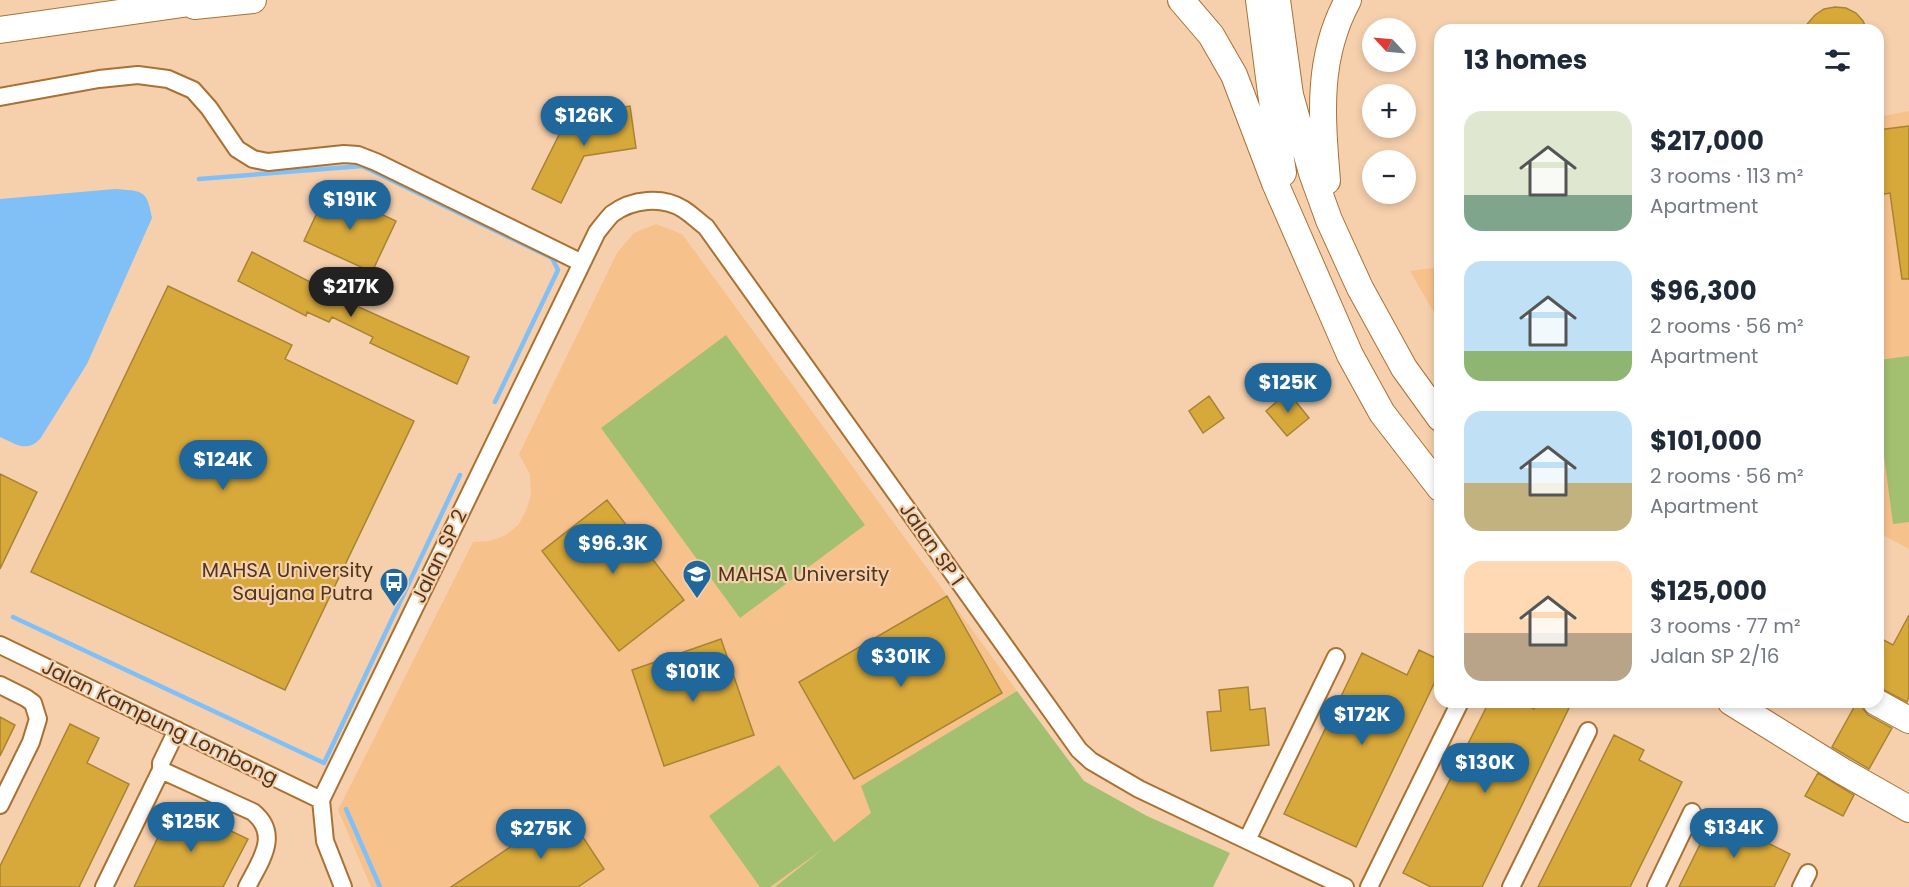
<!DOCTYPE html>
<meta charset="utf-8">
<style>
:root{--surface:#fff;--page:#f2f2f3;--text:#1f2937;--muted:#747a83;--accent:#20689c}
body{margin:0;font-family:Poppins,sans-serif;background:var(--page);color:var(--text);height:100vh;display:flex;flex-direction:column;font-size:22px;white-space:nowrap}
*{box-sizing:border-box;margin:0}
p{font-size:20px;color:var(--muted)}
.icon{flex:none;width:33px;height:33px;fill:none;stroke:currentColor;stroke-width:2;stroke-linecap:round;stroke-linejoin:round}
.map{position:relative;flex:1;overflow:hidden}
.panel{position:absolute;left:1434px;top:24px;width:450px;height:684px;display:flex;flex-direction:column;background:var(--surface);border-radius:18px;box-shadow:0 3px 9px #0003}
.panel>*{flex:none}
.needle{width:39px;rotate:296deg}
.controls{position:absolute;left:1362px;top:18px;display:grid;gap:12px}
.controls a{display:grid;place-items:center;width:54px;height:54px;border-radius:50%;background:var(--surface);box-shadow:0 3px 9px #0003;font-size:30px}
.price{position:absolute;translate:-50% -51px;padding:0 14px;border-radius:21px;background:var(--accent);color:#fff;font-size:20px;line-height:39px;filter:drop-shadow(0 2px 3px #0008)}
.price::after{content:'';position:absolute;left:50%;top:36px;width:18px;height:14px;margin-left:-9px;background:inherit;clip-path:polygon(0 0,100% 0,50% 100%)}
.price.on{background:#222;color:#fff}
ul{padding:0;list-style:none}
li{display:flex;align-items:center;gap:18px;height:150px;padding:0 30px}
li span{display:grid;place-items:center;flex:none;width:168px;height:120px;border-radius:18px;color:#555}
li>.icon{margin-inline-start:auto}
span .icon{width:72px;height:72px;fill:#fffc;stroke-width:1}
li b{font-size:26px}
h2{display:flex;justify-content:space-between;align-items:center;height:72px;padding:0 30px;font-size:26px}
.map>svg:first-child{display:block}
.built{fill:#f7c18c}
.green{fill:#a3c071}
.water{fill:#81c0f6}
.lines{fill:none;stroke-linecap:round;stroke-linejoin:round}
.stream{stroke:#81c0f6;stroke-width:4.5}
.building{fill:#d7a93b;stroke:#a78434;stroke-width:1.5}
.minor-casing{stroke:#aa7133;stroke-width:20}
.highway-casing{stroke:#aa7133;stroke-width:28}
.minor{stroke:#fff;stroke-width:16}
.highway{stroke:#fff;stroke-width:26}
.labels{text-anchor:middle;stroke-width:4.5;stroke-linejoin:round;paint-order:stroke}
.street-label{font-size:20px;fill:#4f361c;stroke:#f6d0ad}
.poi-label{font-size:20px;fill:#4f361c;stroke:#f6d0ad;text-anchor:end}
</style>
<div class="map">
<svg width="1909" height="887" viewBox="0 0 1909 887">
<rect width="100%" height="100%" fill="#f6d0ad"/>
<path class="built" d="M1909,111v438l-24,-13 -7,3v-422z
M656,224l26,10 335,457 -155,95 10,27 -97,74h-404l-33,-77 135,-268 17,-1 16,-6 13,-11 8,-16 4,-14 -1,-19 -11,-21 98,-201 17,-20z
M1440,267v56l-30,-52z"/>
<path class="green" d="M726,335l139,190 -125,93 -139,-190z
M1909,356v166l-16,2 -15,-114v-50z
M1017,691l67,90 63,35 83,37 -17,34h-438l48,-38 -53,38h-10l-51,-71 70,-51 55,77 37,-29 -10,-27z"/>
<path class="water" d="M115,189c27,2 32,0 37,29l-65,146 -47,75c-14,14 -24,5 -40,-2v-238z"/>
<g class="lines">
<path class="stream" d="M199,179l163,-13 190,92 6,12 -63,132
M13,617l311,146 136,-288
M346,809l34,78"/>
</g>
<path class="building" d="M1835,7l11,1 10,5 7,8 4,9h-65l13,-15 9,-6z
M630,106l6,42 -52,8 -23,47 -29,-14 37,-74z
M1909,126v153h-7l-12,-86 -12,2v-65z
M328,189l68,32 -24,51 -68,-31z
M252,252l68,35 -1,2 150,68 -12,27 -87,-41 3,-6 -41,-20 -3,5 -22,-10 -1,4 -68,-35z
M168,286l124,59 -7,14 129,62 -129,269 -254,-118z
M1288,392l21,26 -22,18 -21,-25z
M1209,396l15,22 -21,15 -14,-22z
M0,474l37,18 -37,77z
M607,500l77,100 -65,51 -77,-100z
M947,596l55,97 -148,86 -55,-97z
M1909,615v82l-2,5 -29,-15v-24l5,-9 -5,-3v-14l15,8z
M721,639l33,96 -90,31 -32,-96z
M1419,650l21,10v11l-84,176 -72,-33 78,-161 45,22z
M1248,687l2,23 15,-2 4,37 -58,6 -4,-39 14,-1 -2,-21z
M1489,702h31l14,7 3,-7h20l12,6 -87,179h-51l-28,-14z
M1857,702h4l2,7 5,6 24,13 -23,41 -37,-22z
M0,717l15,8 -15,31z
M70,724l29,14 -12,25 42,21 -50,103h-79v-21z
M1614,735l30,15 -5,10 43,22 -52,105h-92z
M1818,773l36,22 -11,21 -38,-20z
M174,804l74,35 -25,48h-89z
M565,810l39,59 -26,18h-127z
M1715,814l32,16 -1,2 44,22 -16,33h-95z"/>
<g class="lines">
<g class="minor-casing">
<path id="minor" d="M0,97l99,-18 39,-4 30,4 25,11 16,18 28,41 16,10 15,3 76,-8 14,1 18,7 206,101
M0,645l321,155
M0,685l26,13 7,5 5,16 -7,23 -31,63
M161,770l92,42c28,23 7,49 -6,75
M1247,840l89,-183
M104,887l57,-117v-7l16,-33
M343,887l-18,-46 -4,-41 276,-568c5,-6 10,-13 15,-18 20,-15 50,-18 71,-5 8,5 15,12 23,18l373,523 12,11 48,28 206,98
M1369,887l91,-185
M1511,887l77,-156
M1656,887l36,-75
M1801,887l7,-14"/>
</g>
<g class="highway-casing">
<path id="highway" d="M1181,0l30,35 23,40 41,108 75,172 32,58 58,75
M1259,0l12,93 12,80
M1277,0l13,95 22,78 17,47 31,68 44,80 36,50
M194,6l59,-6
M0,30l211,-30
M1327,181c-5,-63 -11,-122 21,-181
M1731,702l111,69 67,38
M1876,702l33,18"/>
</g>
<use href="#minor" class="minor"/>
<use href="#highway" class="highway"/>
</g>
<defs>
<g id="university-pin" transform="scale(1.5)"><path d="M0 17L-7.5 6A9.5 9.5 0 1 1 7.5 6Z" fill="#20689c" stroke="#f6d0ad"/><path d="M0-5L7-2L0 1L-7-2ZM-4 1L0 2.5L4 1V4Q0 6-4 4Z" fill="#fff"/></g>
<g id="bus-pin" transform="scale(1.5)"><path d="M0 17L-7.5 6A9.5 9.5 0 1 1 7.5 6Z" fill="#20689c" stroke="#f6d0ad"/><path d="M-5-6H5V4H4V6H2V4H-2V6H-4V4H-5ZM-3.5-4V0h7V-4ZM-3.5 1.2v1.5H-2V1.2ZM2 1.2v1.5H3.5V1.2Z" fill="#fff"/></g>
</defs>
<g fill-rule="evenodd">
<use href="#university-pin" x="697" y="574"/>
<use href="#bus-pin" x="394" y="582"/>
</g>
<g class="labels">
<g class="street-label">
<text transform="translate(932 544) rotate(55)" y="7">Jalan SP 1</text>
<text transform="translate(439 556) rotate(-64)" y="7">Jalan SP 2</text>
<text transform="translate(160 722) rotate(26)" y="7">Jalan Kampung Lombong</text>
</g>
<g class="poi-label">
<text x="373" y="577">MAHSA University<tspan x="373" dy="23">Saujana Putra</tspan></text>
<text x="718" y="581" text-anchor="start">MAHSA University</text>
</g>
</g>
</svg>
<div class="controls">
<a><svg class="needle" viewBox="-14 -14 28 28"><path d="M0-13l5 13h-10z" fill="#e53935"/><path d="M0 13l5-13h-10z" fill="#747a83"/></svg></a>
<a>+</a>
<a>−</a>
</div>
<b class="price" style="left:584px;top:147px">$126K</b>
<b class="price" style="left:350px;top:231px">$191K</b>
<b class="price on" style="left:351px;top:318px">$217K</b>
<b class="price" style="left:1288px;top:414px">$125K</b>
<b class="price" style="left:223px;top:491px">$124K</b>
<b class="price" style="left:613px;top:575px">$96.3K</b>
<b class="price" style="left:901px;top:688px">$301K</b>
<b class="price" style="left:693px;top:703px">$101K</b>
<b class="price" style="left:1362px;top:746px">$172K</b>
<b class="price" style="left:1485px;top:794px">$130K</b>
<b class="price" style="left:191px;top:853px">$125K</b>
<b class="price" style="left:1734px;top:859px">$134K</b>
<b class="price" style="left:541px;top:860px">$275K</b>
<section class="panel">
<h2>13 homes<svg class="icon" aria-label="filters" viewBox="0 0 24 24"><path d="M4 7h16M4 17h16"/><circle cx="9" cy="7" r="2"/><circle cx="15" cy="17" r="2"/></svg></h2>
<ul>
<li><span style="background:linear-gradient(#dfe7d0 70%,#7fa58c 0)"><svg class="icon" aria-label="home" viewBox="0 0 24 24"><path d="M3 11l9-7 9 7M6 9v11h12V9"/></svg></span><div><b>$217,000</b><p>3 rooms · 113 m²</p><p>Apartment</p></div></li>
<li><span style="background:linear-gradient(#bfe0f5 75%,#8fb573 0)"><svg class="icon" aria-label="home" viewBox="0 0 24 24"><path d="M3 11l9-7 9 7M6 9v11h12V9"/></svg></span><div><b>$96,300</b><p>2 rooms · 56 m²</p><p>Apartment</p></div></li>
<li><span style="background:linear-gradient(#bfe0f5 60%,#c2b280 0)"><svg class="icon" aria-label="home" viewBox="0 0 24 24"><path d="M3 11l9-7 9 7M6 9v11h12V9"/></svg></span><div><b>$101,000</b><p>2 rooms · 56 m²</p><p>Apartment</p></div></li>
<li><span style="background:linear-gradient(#ffd9b3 60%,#b9a48a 0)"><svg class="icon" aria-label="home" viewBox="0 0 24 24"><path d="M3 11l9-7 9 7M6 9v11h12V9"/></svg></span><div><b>$125,000</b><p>3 rooms · 77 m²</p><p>Jalan SP 2/16</p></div></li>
</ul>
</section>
</div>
